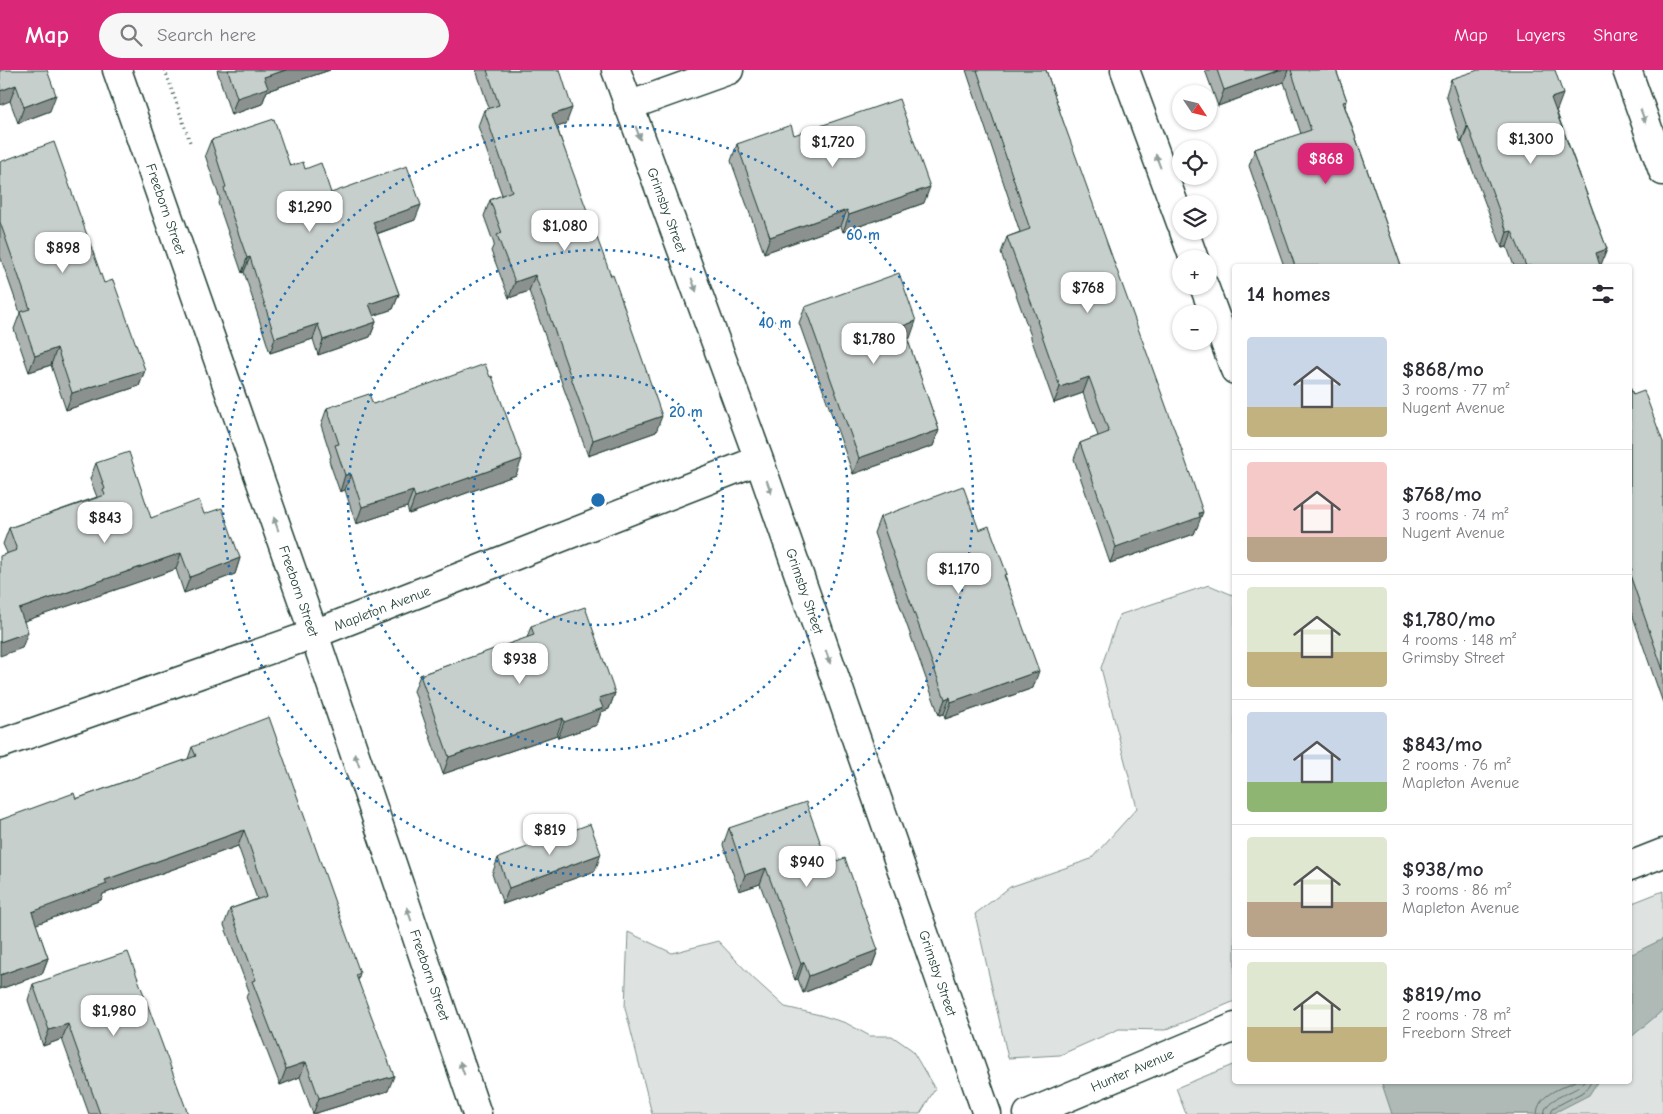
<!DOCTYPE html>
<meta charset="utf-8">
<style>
:root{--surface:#fff;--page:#f7f7f7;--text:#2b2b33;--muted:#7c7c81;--line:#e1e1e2;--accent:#db2777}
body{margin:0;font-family:"Comic Neue",sans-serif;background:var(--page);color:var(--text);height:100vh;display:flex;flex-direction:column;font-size:19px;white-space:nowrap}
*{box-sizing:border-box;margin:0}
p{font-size:16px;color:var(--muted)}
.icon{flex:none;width:28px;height:28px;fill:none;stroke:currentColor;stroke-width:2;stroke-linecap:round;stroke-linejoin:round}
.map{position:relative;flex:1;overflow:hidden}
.details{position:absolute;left:1232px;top:194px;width:400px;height:820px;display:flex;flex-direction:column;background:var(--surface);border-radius:5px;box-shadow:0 1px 4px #0004}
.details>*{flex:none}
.needle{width:32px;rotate:125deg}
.controls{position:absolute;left:1172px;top:15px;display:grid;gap:10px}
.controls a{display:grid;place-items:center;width:45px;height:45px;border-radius:50%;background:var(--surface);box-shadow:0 1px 4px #0004;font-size:25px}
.price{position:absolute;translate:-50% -42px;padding:0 11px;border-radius:10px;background:#fff;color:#222;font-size:16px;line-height:32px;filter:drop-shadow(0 1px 2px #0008)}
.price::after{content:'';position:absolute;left:50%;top:30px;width:15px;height:11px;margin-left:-8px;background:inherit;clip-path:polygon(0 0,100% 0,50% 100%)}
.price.active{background:var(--accent);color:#fff}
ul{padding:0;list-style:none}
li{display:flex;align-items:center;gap:15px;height:125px;padding:0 15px}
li+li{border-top:1px solid var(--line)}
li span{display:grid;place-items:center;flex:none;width:140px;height:100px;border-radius:5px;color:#555}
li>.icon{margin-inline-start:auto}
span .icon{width:60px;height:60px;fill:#fffc;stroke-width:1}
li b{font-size:21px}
h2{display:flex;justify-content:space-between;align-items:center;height:60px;padding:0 15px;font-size:21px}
header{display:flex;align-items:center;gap:30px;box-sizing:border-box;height:70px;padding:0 25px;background:var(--accent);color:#fff}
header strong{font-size:24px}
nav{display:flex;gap:28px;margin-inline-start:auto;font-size:18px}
.search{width:350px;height:45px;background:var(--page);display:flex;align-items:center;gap:12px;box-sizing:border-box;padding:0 18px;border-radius:28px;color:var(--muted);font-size:19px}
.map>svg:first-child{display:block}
.green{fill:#dee3e2;stroke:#7e908b}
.water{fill:#afbab7;stroke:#758883}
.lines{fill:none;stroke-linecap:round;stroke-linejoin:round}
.shore{stroke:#596f68;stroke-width:1}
.street-casing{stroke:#1f3d34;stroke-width:31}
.path{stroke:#1f3d34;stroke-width:3;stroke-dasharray:1 4;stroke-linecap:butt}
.street{stroke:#fff;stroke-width:28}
.wall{fill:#abb2af;stroke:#1f3d34}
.shaded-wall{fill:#8b918f;stroke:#1f3d34}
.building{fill:#c7cfcc;stroke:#1f3d34}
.oneway{fill:#8f9e9a}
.ring{fill:none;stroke:#1f6fb2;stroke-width:2.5;stroke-dasharray:2.5 5}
.labels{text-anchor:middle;stroke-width:4;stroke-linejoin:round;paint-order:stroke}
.street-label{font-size:14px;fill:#1f3d34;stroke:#fff}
.centre{fill:#1f6fb2;stroke:#fff;stroke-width:2.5}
.ring-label{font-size:15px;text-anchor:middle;font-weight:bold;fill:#1f6fb2;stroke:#fff;stroke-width:4;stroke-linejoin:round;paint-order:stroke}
</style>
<header>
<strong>Map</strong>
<div class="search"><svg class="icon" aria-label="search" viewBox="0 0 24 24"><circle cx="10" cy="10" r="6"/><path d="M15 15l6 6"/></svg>Search here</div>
<nav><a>Map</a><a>Layers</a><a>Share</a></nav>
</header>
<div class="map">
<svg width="1663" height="1044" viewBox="0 0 1663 1044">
<rect width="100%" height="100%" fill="#fff"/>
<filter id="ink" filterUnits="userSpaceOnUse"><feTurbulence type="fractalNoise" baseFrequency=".02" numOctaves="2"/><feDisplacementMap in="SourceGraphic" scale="10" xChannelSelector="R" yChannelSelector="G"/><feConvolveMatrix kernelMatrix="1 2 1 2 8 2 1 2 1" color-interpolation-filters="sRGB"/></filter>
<g filter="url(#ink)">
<path class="green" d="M1209,515l26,11v405l-70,29 -46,-1 -59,26 -52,3 -33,-144 35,-27 81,-28 46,-51 -36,-140 18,-53z
M1663,821v223h-477l-10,-26 59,-24v17h395v-177z
M628,862l44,21 46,-12 35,37 32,29 35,8 26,8 24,13h22l20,14 23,39 -15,25h-268l-27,-106z"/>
<path class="water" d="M1663,869v71l-33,28v-83z
M1381,1011h217l-9,14 -37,19h-160z"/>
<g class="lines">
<path class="shore" d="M1537,1044c1,-20 23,-25 38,-33
M1544,1044c2,-19 31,-19 41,-33
M1551,1044l2,-6 32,-17 7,-10"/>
<g class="street-casing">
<path id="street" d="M117,0l197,564 163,480
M616,0l143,390 228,654
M1125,0l56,153
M1627,0l36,101
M628,36l101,-36
M1184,161l10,28
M1204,216l31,84
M0,674l314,-110 445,-174
M1630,796l33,-13
M1028,1044l207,-87"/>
</g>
<path class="path" d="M165,0l25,72"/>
<use href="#street" class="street"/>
</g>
<path class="wall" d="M0,0l50,41 -32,12 -8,-22z
M217,0h113l-63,21 -5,13 -31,11z
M476,0h84l6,54 -9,3 99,305 -68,24 -59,-165 -20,7 -18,-47 3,-7 -10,-28 6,-16 12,-5 -24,-69 6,-16 5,-2z
M966,0h80l151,458 -1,1 -2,5 -84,29 -36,-104 6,-16 18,-7 -15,-43 -29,10 -23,-65v-2l-30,-83 6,-16 13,-5z
M1205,0h131l11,31 -2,6 56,159h-117l-35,-100 6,-17 46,-15 -17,-52 -66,24z
M1451,9l106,31h-1l51,139 -7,17h-86l-7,-19 -5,1 -40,-106 -1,1 -15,-48z
M794,65l130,68 -81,29 -2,-6 -77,27 -33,-92 6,-17z
M211,70l79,26 15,3 26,24 84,27 -38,14 22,60 -6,15 -20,7 3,6 -6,15 -52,18 -5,-16 -43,14 -26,-81 -2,1 -24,-70 2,-4 -15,-44z
M0,92l104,121 41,87 -6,16 -73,24 -15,-45 -22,7 -15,-43 6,-16 -20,-57z
M805,237l105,31 -3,1 32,91 -6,16 -80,28 -54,-151z
M490,307l26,98 -107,39 -2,-7 -51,17 -11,-34 -5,2 -11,-31 2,-5 -10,-31 6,-17 46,-4z
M1630,317l3,8 30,47v261l-33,-95z
M96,393l55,55 53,-4 36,44 -5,16 -51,19 -8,-24 -152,52 -2,27 -15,-95 -4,-9 6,-16 88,-31 -7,-18z
M880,447l99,13 27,48 27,110 -88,31 -1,-5 -5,1 -65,-182z
M531,556l84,67 -6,16 -8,3 -4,13 -39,13 -1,-3 -114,39 -29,-83 6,-16 107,-37z
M192,677l168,226 -2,7 30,111 -75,23 -13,-37 -20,8 -34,-88 3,-6 -25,-66 6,-16 27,-10 -19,-53 -135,48 -2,6 -65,24 12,34 -6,16 -42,15v-169l76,-21 112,-40z
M729,758l99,36 50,86 -6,16 -69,27 -5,-14 -3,1 -35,-96 -21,7 -16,-46z
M498,788l97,13 -92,33 -11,-30z
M33,914l155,130h-99l-27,-75 -19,7 -15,-46z"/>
<path class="shaded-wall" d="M286,0h44l-63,21 -5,13 -31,11 6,-17 27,-21z
M1279,0h9l-4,12 -66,24 6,-16z
M16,15l-6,16 -10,4v-14z
M1563,24l-6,16 -12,4 6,-16z
M56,25l-6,16 -32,12 6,-16z
M572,38l-6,16 -20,7 6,-16z
M1468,56l-6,16 -1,1 6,-16z
M930,117l-6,16 -81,29 6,-17z
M421,135l-6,15 -48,17 6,-15z
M847,140l-6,16 -77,27 6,-16z
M1512,161l-5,16 -5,1 5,-16z
M1607,179l-6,16 -3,1 -2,-13z
M250,187l-6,15 -2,1 5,-15z
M535,205l-6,16 -20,7 6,-16z
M399,224l-6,15 -29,10 5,-15z
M916,251l-6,17 -13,4 6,-16z
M376,252l-6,15 -52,18 5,-15z
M318,254l-5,15 -43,14 5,-15z
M57,278l-6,17 -22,7 6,-16z
M145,300l-6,16 -73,24 6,-17z
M1089,307l-6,16 -29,10 6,-16z
M662,346l-6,16 -68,24 5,-16z
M939,360l-6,16 -80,28 6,-16z
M522,389l-6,16 -107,39 6,-17z
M351,404l-6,16 -5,2 5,-17z
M413,421l-6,16 -51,17 6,-17z
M1203,442l-6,16 -1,1 -2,5 -84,29 6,-16z
M181,483l-5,16 -163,56 6,-16z
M240,488l-5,16 -51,19 6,-16z
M28,562l-6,16 -22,8v-14z
M1039,601l-6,17 -88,31 6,-17z
M615,623l-6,16 -8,3 -4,13 -39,13 6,-16 35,-24z
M950,627l-6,17 -5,1 6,-16z
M563,648l-6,17 -114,39 6,-17z
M244,760l-6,16 -135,48 -2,6 -75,28 6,-16 73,-32z
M601,784l-6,17 -92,33 6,-16z
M766,798l-6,16 -21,7 6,-16z
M878,880l-6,16 -69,27 6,-17z
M48,888l-6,16 -42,15v-14z
M804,892l-6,17 -3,1 6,-16z
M68,954l-6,15 -19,7 6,-16z
M306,992l-6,15 -20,8 6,-16z
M394,1006l-6,15 -75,23 6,-16z"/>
<path class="building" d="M0,0h47l9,25 -32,12 -8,-22 -16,6z
M228,0h58l-22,7 4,11 -31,10z
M487,0h73l12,38 -20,7 59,161 2,-1 49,141 -69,24 -58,-165 -20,7 -18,-47 5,-2 -12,-33 22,-9 -28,-81 15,-5z
M977,0h69l16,48 116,321 25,73 -4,1 1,4 -84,30 -36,-104 29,-11 -20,-55 -29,10 -23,-66h1l-31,-84 23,-8z
M1217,0h62l-55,20z
M1291,0h45l11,31 -4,1 58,164h-106l-40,-117 56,-19z
M1478,0h77l8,24 -12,4 56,151 -11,4 4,13h-74l-14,-35 -5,1 -39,-106 -1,1 -16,-48z
M899,29l31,88 -81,28 -2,-5 -77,27 -33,-93 54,-19 3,10z
M274,49l16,47 13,-4 2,7 16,-6 10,30 76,-27 14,39 -48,17 26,72 -30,10 7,18 -53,18 -5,-16 -43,14 -25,-81 -3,1 -16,-46 -7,-24 2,-1 -15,-47z
M54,72l50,141 9,-3 32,90 -73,23 -15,-45 -22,8 -15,-44 10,-3 -30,-87v-60z
M899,203l17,48 -13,5 36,104 -80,28 -54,-151z
M485,294l5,13 2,-1 30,83 -107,38 -2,-6 -51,16 -11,-33 -6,1 -10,-30 4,-1 -12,-36 42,-14 4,10z
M1630,317l3,8 11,-4 19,51v228l-33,-95v-4l2,-1 -2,-6z
M129,382l22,66 48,-18 5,14 18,-6 18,50 -50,19 -9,-24 -162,56 9,23 -28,10v-86l17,-6 -8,-22 96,-33 -2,-5 2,-1 -9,-26z
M963,416l16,44 10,-4 18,48 -3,1 35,96 -88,31 -1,-5 -5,2 -65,-182z
M585,537l30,86 -16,5 4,10 -39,14 -1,-4 -114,39 -29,-82 114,-40 -3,-9z
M269,647l91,256 -4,2 38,101 -75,22 -13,-36 -20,7 -34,-88 4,-1 -26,-71 37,-13 -23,-66 -139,50 2,4 -75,28 16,46 -48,17v-155l74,-27 2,6 120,-43 -4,-9z
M806,732l22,62 17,-6 33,92 -69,26 -5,-14 -3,2 -35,-96 -21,7 -16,-47z
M590,754l11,30 -92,34 -11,-30z
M128,882l60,162h-88l-32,-90 -19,6 -16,-46z"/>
<defs><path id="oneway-solid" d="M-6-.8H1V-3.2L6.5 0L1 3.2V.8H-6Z" transform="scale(1.25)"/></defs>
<g class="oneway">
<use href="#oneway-solid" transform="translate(1643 46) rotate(70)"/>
<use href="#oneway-solid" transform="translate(638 63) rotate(70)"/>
<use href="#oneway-solid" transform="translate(1158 91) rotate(-110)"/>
<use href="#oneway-solid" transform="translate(694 215) rotate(70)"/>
<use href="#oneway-solid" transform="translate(769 417) rotate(71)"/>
<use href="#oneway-solid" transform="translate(276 454) rotate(-109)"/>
<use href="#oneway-solid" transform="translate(828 587) rotate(71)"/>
<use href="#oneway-solid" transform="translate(357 690) rotate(-109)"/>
<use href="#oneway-solid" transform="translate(409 844) rotate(-109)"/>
<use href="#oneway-solid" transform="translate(462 998) rotate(-109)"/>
</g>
</g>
<g class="ring">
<circle cx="598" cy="430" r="125"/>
<circle cx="598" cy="430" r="250"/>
<circle cx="598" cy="430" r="375"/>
</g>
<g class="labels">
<g class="street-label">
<text transform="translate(166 139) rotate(71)" y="5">Freeborn Street</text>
<text transform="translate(667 140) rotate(70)" y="5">Grimsby Street</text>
<text transform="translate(299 521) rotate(71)" y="5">Freeborn Street</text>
<text transform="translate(805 521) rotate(71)" y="5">Grimsby Street</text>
<text transform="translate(382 538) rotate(-21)" y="5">Mapleton Avenue</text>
<text transform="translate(938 903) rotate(71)" y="5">Grimsby Street</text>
<text transform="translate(430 905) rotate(71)" y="5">Freeborn Street</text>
<text transform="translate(1132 1000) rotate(-23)" y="5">Hunter Avenue</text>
</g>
</g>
<circle cx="598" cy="430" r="8" class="centre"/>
<g class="ring-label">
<text x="863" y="170">60 m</text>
<text x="775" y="258">40 m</text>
<text x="686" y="347">20 m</text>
</g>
</svg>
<div class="controls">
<a><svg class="needle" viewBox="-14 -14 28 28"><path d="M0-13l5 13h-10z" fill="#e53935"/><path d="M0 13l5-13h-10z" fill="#7c7c81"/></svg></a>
<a><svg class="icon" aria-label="locate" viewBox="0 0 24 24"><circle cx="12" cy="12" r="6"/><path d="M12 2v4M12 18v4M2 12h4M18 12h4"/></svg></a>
<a><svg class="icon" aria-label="layers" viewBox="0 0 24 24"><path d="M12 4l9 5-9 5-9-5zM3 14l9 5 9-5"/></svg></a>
<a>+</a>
<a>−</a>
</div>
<b class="price" style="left:1531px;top:95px">$1,300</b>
<b class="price" style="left:833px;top:98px">$1,720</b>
<b class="price active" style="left:1326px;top:115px">$868</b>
<b class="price" style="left:310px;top:163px">$1,290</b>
<b class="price" style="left:565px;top:182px">$1,080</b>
<b class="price" style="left:63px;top:204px">$898</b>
<b class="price" style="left:1088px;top:244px">$768</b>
<b class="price" style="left:874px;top:295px">$1,780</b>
<b class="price" style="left:105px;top:474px">$843</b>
<b class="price" style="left:959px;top:525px">$1,170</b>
<b class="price" style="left:520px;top:615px">$938</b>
<b class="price" style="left:550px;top:786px">$819</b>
<b class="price" style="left:807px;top:818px">$940</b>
<b class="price" style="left:114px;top:967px">$1,980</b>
<section class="details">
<h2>14 homes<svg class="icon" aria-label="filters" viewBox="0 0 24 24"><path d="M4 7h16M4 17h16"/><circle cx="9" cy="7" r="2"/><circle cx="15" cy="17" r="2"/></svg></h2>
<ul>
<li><span style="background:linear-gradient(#c9d6e8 70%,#c2b280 0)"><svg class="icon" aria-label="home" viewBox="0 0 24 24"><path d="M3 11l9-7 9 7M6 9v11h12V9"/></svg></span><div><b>$868/mo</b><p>3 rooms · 77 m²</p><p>Nugent Avenue</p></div></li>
<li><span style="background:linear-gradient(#f6c9c9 75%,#b9a48a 0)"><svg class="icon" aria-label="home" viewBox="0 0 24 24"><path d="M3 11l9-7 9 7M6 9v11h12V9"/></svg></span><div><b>$768/mo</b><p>3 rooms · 74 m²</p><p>Nugent Avenue</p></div></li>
<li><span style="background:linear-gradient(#dfe7d0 65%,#c2b280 0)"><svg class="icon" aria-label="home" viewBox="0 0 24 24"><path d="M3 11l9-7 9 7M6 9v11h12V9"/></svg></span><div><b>$1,780/mo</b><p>4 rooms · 148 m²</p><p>Grimsby Street</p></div></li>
<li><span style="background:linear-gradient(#c9d6e8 70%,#8fb573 0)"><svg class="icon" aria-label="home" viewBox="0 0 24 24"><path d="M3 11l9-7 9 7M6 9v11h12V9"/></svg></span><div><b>$843/mo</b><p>2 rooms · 76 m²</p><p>Mapleton Avenue</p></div></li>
<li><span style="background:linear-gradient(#dfe7d0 65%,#b9a48a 0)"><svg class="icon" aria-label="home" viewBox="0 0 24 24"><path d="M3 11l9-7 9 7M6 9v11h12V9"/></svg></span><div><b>$938/mo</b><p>3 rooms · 86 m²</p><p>Mapleton Avenue</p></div></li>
<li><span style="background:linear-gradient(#dfe7d0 65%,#c2b280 0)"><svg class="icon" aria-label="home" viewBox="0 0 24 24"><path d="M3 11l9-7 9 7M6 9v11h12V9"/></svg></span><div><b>$819/mo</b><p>2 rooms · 78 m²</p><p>Freeborn Street</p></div></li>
</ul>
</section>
</div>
